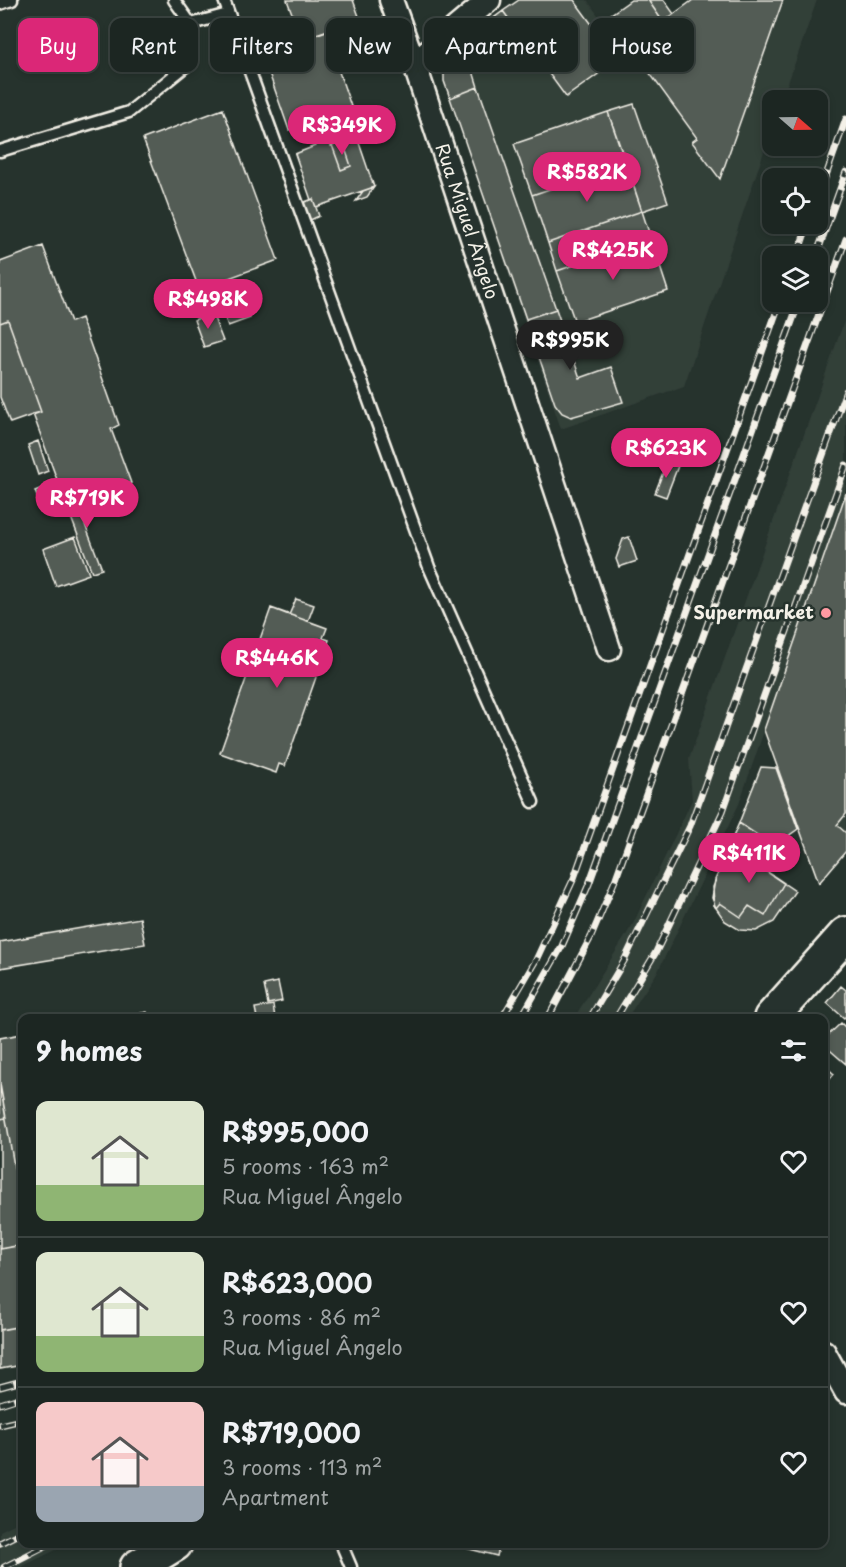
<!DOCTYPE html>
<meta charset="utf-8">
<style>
:root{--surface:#1c2622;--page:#29322f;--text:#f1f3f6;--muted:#a0a5a5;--line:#3a4340;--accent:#db2777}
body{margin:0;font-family:"Playpen Sans",sans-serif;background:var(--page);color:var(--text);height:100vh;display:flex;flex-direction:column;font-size:22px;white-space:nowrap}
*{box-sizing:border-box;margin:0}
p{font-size:20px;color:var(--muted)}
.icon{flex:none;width:33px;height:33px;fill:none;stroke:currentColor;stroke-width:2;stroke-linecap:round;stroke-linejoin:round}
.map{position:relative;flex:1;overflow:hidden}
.side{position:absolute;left:18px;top:1014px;width:810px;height:534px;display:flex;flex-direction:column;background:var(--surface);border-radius:12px;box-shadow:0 3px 9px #0003,0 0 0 2px var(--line)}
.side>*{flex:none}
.banner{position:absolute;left:18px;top:18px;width:810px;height:54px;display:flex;gap:12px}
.needle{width:39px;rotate:110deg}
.controls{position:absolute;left:762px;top:90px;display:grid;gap:12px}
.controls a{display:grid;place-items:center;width:66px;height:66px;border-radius:12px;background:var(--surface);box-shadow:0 3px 9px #0003,0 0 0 2px var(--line);font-size:30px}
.price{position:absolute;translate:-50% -51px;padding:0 14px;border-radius:21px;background:var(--accent);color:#fff;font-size:20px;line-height:39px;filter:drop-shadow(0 2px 3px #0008)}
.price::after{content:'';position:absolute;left:50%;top:36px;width:18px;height:14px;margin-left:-9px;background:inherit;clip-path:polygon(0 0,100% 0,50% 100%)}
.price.on{background:#222;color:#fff}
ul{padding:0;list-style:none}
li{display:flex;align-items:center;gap:18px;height:150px;padding:0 18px}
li+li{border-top:2px solid var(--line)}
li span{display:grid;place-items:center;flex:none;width:168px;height:120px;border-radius:12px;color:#555}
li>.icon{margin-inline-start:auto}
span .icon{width:72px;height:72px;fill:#fffc;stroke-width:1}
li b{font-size:26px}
h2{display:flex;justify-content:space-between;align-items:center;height:72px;padding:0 18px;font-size:26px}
.pill{padding:0 21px;border-radius:12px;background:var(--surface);box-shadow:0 3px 9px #0003,0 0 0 2px var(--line);font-size:21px;line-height:54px}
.pill.on{background:var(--accent);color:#fff}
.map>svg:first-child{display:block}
.built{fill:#333f39}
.building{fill:#525c55;stroke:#f4f1e8;stroke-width:1.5}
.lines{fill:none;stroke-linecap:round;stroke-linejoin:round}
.service-casing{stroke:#f4f1e8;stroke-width:15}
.minor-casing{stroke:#f4f1e8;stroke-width:27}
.primary-casing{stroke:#f4f1e8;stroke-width:38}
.service{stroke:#26332d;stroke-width:10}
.minor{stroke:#26332d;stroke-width:22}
.primary{stroke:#26332d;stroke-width:33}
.rail-casing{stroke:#f4f1e8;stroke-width:7}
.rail{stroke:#26332d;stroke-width:4.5;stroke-dasharray:14;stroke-linecap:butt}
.poi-dot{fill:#ff9aa2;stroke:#26332d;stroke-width:2}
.labels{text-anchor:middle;stroke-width:5;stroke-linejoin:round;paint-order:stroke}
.street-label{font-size:18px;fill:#f4f1e8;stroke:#26332d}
.poi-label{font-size:18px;font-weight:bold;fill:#f4f1e8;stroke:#26332d;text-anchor:end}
</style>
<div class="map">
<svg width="846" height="1567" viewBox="0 0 846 1567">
<rect width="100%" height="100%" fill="#26332d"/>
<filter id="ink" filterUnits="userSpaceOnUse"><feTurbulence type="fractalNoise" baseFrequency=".0167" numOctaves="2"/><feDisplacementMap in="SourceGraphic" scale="12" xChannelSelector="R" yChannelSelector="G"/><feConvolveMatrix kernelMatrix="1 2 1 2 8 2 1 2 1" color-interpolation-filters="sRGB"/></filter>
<g filter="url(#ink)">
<path class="built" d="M524,0h63l37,51 69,-51h124l-35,100h-10v28l-88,258 -123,43 -123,-365z
M846,316v535l-27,32 -55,-152 -25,73 -81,167 -31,47h-53l59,-94 59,-124 -3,-41z
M22,1520v24h46l-47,23h-21v-36z"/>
<path class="building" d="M287,0h66l7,19 -67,23 -5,-15 8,-3z
M519,0h55l44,60 -52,37 -63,-86z
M631,0h17l15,22 -35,25 -21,-30z
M648,0h16l10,14 -11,8z
M648,0h16l10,14 -11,8z
M693,0h90l-63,179 -28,-37 5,-4 -67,-92z
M503,11l18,25 -43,30 -17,-24z
M503,11l18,25 -48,35 5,16 -28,11 -6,-17v-13l5,-15z
M347,24l13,38 -22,7 23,66 -30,11 -10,-28 -32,12 -27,-77z
M272,25l6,17 -26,10 -6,-17z
M478,87l78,222 -30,10 -76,-221z
M634,104l34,98 -26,9 -34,-99z
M223,109l55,151 -79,29 -56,-150z
M608,112l18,51 -94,32 -18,-51z
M357,137l17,50 -58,20 -3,-8 -2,1 -16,-46 20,-8 -1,-3 14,-5 3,8 1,-1 9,25 10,-4 -8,-24z
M343,142l8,24 -10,4 -9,-25z
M626,163l16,48 -94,32 -16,-48z
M374,187l-7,10 -11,4 7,-10z
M313,199l6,17 -13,6 -7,-18z
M642,211l9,28 -94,32 -9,-28z
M651,239l17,52 -93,31 -18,-51z
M43,246l28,76 10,-4 38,107 -8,4 20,54 -64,24 -34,-93 8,-2 -33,-92 -8,3v-61z
M245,305l5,13 -22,8 -5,-13z
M556,309l24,69 31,-11 12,35 -52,15 -9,-4 -7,-9 -29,-85z
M212,313l11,28 -19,6 -10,-27z
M8,320l33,92 -31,11 -10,-26v-74z
M38,441l10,30 -10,4 -10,-30z
M667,462l11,4 -12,31 -11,-4z
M55,483l8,22 -20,8 -8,-22z
M109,491l3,6 -33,12 23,60 -10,3 -25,-65z
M846,493v321l-9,11 9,8v18l-27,32 -55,-153z
M75,537l14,37 -33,12 -13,-37z
M629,537l8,24 -18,6 -3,-8 7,-20z
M296,599l18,6 -6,16 19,7 -4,10 6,2 -44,126 -6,-2 -3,9 -56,-20 51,-145 18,7z
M271,608l56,20 -4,10 6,2 -44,126 -6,-2 -3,9 -56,-20z
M761,767l15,1 22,61 -24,17 -35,-23z
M739,823l35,23 -13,22 -32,-22z
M739,823l35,23 -13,22 34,23 -21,31 -18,9 -16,-1 -15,-9 -9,-13 -4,-10 3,-18z
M729,846l55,37 -19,33 -16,-10 -8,11 -21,-14 -4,5 -2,-2 -1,-19z
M140,918l5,26 -145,24v-26z
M278,982l4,19 -14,3 -4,-19z
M841,986l5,4v26l-2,2 -17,-15z
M273,1005l2,13h-18l-2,-10z
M147,1012l1,6h-36z
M841,1023l5,5v36l-22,-19v-6z
M22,1034v179l-22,-129v-46z
M824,1065l10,9 -10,12z
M0,1084l6,34 -6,1z
M0,1084l22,129v32l-22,4z
M22,1245v81l-22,4v-81z
M22,1326v39l-22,4v-39z
M450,1544h50l-3,12z"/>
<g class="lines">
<g class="service-casing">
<path id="service" d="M224,0l205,567 104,235
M0,4l12,-4
M191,24l37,-10
M0,151l129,-39 58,-47 4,-41 -17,-24
M343,1548l8,19"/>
</g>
<g class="minor-casing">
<g id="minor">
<path id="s1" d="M391,0l23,63 195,586"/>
<path d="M414,63l75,-63"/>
<path d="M824,1352l22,40"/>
</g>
</g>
<g class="primary-casing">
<path id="primary" d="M771,1018l75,-84
M137,1567l38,-23"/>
</g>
<use href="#service" class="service"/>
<use href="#minor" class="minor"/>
<use href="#primary" class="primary"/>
<g class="rail-casing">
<path id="rail" d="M818,198l28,-79
M797,256l11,-32
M816,256l30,-84
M502,1018l34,-58 38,-82 206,-576
M521,1018l41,-72 27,-62 210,-582
M548,1018l43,-81 25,-59 230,-639
M590,1018l34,-57 66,-135 156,-435
M616,1018l40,-66 67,-141 123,-346
M0,1387l22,-6
M0,1404l22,-7
M0,1425l22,-5
M0,1543l22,-11
M4,1567l45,-23"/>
</g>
<use href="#rail" class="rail"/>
</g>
</g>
<circle class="poi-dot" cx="826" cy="613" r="6"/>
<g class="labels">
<g class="street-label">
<text dy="6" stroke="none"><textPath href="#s1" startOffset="234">Rua Miguel Ângelo</textPath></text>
</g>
<g class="poi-label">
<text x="814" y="619">Supermarket</text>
</g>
</g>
</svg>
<div class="controls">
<a><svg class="needle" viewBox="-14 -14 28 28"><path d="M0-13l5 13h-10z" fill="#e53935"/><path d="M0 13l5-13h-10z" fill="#a0a5a5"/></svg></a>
<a><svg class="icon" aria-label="locate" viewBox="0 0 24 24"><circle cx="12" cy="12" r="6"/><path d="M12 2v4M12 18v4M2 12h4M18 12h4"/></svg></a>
<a><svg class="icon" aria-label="layers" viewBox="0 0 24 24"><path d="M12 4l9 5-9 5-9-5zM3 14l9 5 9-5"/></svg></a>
</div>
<b class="price" style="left:342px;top:156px">R$349K</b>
<b class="price" style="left:587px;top:203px">R$582K</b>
<b class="price" style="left:613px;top:281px">R$425K</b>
<b class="price" style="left:208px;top:330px">R$498K</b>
<b class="price on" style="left:570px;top:371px">R$995K</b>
<b class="price" style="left:666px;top:479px">R$623K</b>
<b class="price" style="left:87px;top:529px">R$719K</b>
<b class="price" style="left:277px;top:689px">R$446K</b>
<b class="price" style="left:749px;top:884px">R$411K</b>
<div class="banner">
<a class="pill on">Buy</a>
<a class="pill">Rent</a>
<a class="pill">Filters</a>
<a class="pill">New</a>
<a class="pill">Apartment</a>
<a class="pill">House</a>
</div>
<section class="side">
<h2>9 homes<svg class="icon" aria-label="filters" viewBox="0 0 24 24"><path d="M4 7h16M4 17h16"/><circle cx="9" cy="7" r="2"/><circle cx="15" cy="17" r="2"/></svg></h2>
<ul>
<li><span style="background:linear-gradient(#dfe7d0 70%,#8fb573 0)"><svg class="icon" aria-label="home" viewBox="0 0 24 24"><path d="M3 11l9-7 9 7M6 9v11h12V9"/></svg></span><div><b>R$995,000</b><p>5 rooms · 163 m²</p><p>Rua Miguel Ângelo</p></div><svg class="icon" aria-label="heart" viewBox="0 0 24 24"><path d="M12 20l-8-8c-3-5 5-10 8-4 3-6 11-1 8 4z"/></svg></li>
<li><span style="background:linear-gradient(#dfe7d0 70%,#8fb573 0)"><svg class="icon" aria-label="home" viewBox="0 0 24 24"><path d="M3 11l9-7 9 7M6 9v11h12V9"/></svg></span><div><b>R$623,000</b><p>3 rooms · 86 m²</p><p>Rua Miguel Ângelo</p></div><svg class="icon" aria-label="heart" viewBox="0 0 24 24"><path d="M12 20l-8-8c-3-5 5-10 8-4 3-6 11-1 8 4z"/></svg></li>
<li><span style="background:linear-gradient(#f6c9c9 70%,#9aa5b1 0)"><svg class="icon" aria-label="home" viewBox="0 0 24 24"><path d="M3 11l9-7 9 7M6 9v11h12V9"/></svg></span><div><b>R$719,000</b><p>3 rooms · 113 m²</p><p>Apartment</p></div><svg class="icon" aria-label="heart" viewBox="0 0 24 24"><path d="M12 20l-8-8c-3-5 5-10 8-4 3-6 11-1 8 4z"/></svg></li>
</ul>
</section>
</div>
